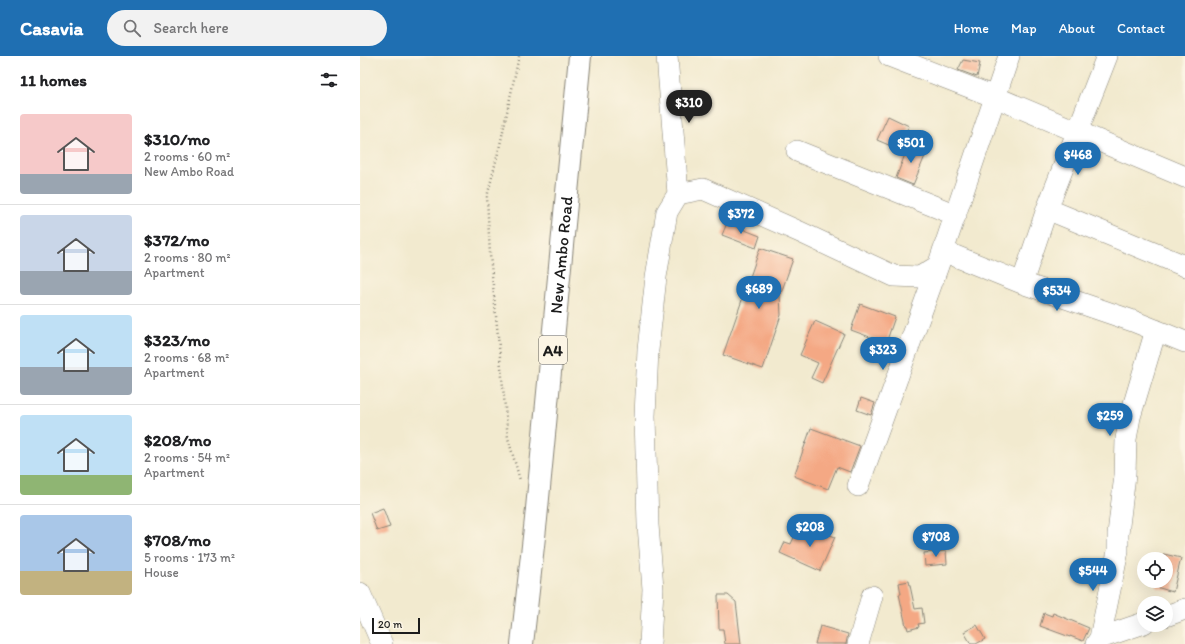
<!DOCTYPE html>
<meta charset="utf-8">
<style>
:root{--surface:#fff;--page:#f2f2f2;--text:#202124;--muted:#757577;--line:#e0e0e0;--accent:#1f6fb2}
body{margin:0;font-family:Itim,sans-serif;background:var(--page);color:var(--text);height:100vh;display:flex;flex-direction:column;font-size:15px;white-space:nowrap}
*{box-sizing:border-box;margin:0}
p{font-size:13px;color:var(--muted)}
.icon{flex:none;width:22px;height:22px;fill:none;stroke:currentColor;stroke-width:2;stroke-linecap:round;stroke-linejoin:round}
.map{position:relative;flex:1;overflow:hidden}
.panel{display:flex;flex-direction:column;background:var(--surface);width:360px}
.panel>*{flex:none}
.buttons{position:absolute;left:777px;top:496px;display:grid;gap:8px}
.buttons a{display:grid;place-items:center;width:36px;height:36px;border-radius:50%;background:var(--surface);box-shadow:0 4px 16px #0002;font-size:20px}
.scale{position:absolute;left:12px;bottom:10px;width:48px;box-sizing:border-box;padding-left:4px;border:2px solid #1c1c1c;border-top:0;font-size:11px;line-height:14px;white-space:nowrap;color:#1c1c1c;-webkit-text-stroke:3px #fcf5e5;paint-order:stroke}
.price{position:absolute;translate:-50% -34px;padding:0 9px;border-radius:14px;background:var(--accent);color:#fff;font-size:13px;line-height:26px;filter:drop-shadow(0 1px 2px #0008)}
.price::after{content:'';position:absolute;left:50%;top:24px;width:12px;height:9px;margin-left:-6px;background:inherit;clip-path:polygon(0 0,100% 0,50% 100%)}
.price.active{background:#222;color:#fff}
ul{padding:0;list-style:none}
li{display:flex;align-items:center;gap:12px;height:100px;padding:0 20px}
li+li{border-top:1px solid var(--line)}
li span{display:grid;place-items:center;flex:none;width:112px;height:80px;border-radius:4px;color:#555}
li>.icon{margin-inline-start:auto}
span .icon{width:48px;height:48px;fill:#fffc;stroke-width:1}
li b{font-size:17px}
h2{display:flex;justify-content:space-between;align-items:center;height:48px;padding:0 20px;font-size:17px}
header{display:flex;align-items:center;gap:24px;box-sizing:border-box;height:56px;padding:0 20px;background:var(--accent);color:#fff}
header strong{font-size:19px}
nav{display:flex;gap:22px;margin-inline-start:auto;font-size:14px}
.search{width:280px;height:36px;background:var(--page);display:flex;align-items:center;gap:10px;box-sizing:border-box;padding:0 14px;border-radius:22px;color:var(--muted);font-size:15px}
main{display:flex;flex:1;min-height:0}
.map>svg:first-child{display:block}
.building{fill:#f4a884}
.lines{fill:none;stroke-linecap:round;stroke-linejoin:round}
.minor-casing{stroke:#878376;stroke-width:22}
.highway-casing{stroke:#878376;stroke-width:24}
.path{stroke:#878376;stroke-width:2.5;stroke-dasharray:1 3;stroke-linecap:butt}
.minor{stroke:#fff;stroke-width:21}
.highway{stroke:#fff;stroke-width:22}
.labels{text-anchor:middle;stroke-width:3;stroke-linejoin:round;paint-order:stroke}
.shield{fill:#fcf5e5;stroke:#5f5d58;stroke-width:1}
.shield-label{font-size:16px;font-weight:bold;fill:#1c1c1c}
.street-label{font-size:17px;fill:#1c1c1c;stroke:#fcf5e5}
</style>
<header>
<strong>Casavia</strong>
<div class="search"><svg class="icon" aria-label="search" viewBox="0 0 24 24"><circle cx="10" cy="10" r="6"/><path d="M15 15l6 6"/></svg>Search here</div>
<nav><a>Home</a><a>Map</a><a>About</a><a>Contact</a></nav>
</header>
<main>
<section class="panel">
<h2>11 homes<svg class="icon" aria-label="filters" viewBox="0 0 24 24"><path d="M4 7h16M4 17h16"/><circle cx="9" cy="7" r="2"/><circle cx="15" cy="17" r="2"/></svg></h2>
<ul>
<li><span style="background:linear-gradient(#f6c9c9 75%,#9aa5b1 0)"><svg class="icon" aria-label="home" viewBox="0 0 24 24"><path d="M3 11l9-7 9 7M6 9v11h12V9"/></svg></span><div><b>$310/mo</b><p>2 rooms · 60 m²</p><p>New Ambo Road</p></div></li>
<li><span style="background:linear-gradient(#c9d6e8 70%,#9aa5b1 0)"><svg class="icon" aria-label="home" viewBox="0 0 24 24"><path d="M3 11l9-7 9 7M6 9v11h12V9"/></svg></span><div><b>$372/mo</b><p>2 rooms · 80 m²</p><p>Apartment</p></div></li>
<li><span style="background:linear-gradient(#bfe0f5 65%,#9aa5b1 0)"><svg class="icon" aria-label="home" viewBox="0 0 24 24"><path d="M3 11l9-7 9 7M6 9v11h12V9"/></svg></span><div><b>$323/mo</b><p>2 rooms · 68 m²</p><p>Apartment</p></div></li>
<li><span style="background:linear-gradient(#bfe0f5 75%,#8fb573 0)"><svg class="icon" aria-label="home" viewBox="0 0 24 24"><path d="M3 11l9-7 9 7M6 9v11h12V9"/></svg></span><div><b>$208/mo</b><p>2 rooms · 54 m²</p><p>Apartment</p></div></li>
<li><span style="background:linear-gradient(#a9c7e8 70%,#c2b280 0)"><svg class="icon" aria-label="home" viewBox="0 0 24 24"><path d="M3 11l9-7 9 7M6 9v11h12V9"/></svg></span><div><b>$708/mo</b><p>5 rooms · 173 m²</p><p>House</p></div></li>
</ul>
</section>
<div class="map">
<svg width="825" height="588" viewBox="0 0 825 588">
<rect width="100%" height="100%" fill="#fcf5e5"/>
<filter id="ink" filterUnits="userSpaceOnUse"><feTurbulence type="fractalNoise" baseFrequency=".025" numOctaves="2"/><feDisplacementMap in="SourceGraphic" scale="8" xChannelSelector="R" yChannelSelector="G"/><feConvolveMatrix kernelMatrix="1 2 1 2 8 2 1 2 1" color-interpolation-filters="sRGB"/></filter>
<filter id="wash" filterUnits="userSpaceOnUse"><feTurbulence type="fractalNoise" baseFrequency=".012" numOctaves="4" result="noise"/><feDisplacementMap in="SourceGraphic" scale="16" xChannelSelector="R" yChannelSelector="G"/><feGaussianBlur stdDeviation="0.9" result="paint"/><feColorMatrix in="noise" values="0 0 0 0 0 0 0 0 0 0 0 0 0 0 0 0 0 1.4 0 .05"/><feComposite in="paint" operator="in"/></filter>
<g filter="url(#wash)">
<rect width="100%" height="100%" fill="#f2eacf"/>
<g id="blocks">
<path class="building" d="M603,4l17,3 -3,14 -19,-7z
M528,60l21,10 -11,23 -21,-9z
M549,88l18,7 -14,34 -17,-7z
M367,167l33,13 -4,12 -34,-13z
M400,192l33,11 -13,37 1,19 -18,54 -40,-14z
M500,248l35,13 -9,26 -35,-13z
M455,265l29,13 -22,49 -11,-5 7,-15 -18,-8z
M501,342l14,5 -4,12 -14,-5z
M451,372l49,18 -10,26 -13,-5 -9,22 -34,-13z
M23,452l7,19 -13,4 -7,-18z
M450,470l25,11 -15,34 -40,-18 5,-11 6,2 5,-11 10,4z
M586,495l1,13 -22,2 -1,-13z
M804,498l17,4 -8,34 -17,-5 1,-6h9v-22h-3z
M549,525l6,28 7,-1 2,15 -6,1 1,3 -11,3 -1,-4h-1l-7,-32h2l-2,-11z
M358,539h10l8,7 5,42h-16l-2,-15h-4z
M684,557l8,3 1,-3 36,15 -6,13 -13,-5v1l-30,-11z
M617,569l8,14 -9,5h-5l-7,-12z
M460,570l28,8 -2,10h-31z"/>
</g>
</g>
<g filter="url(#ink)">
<use href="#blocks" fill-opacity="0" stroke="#878376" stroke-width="1"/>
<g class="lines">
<g class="minor-casing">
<path id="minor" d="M307,0l11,138
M529,0l106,41 190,80
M437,95l159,64
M687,153l138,57
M583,195l79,32 111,38 52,21
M662,227l25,-74 60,-153
M498,430l80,-220
M0,537l22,51
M806,560l19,-7
M740,582l44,-15
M290,588l3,-55 -5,-64 -3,-109 3,-66 8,-73 11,-65 11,-18 25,-5 97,43 94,44 26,1 18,-11 71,-210
M498,588l14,-48
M736,588l4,-6 18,-87v-17l7,-59 1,-36 4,-22 26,-87"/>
</g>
<g class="highway-casing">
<g id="highway">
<path id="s1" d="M162,588l14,-125 44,-463"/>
</g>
</g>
<path class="path" d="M159,0l-19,89 -13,52 3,58 18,183 12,42"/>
<use href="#minor" class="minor"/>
<use href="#highway" class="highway"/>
</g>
</g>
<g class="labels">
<rect class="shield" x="179" y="280" width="28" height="28" rx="3"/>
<g class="shield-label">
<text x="193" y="300">A4</text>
</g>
<g class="street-label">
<text dy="6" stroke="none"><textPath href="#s1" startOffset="391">New Ambo Road</textPath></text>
</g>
</g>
</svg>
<div class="buttons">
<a><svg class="icon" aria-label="locate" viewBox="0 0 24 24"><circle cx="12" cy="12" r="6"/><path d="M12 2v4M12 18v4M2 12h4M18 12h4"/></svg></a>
<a><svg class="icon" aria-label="layers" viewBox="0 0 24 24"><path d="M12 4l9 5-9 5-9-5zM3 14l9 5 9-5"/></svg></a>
</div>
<div class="scale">20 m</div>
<b class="price active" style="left:329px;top:68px">$310</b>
<b class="price" style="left:551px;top:108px">$501</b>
<b class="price" style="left:718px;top:120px">$468</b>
<b class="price" style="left:381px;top:179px">$372</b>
<b class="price" style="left:399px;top:254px">$689</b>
<b class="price" style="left:697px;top:256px">$534</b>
<b class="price" style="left:523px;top:315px">$323</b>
<b class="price" style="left:750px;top:381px">$259</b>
<b class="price" style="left:450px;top:492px">$208</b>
<b class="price" style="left:576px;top:502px">$708</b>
<b class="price" style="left:733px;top:536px">$544</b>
</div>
</main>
